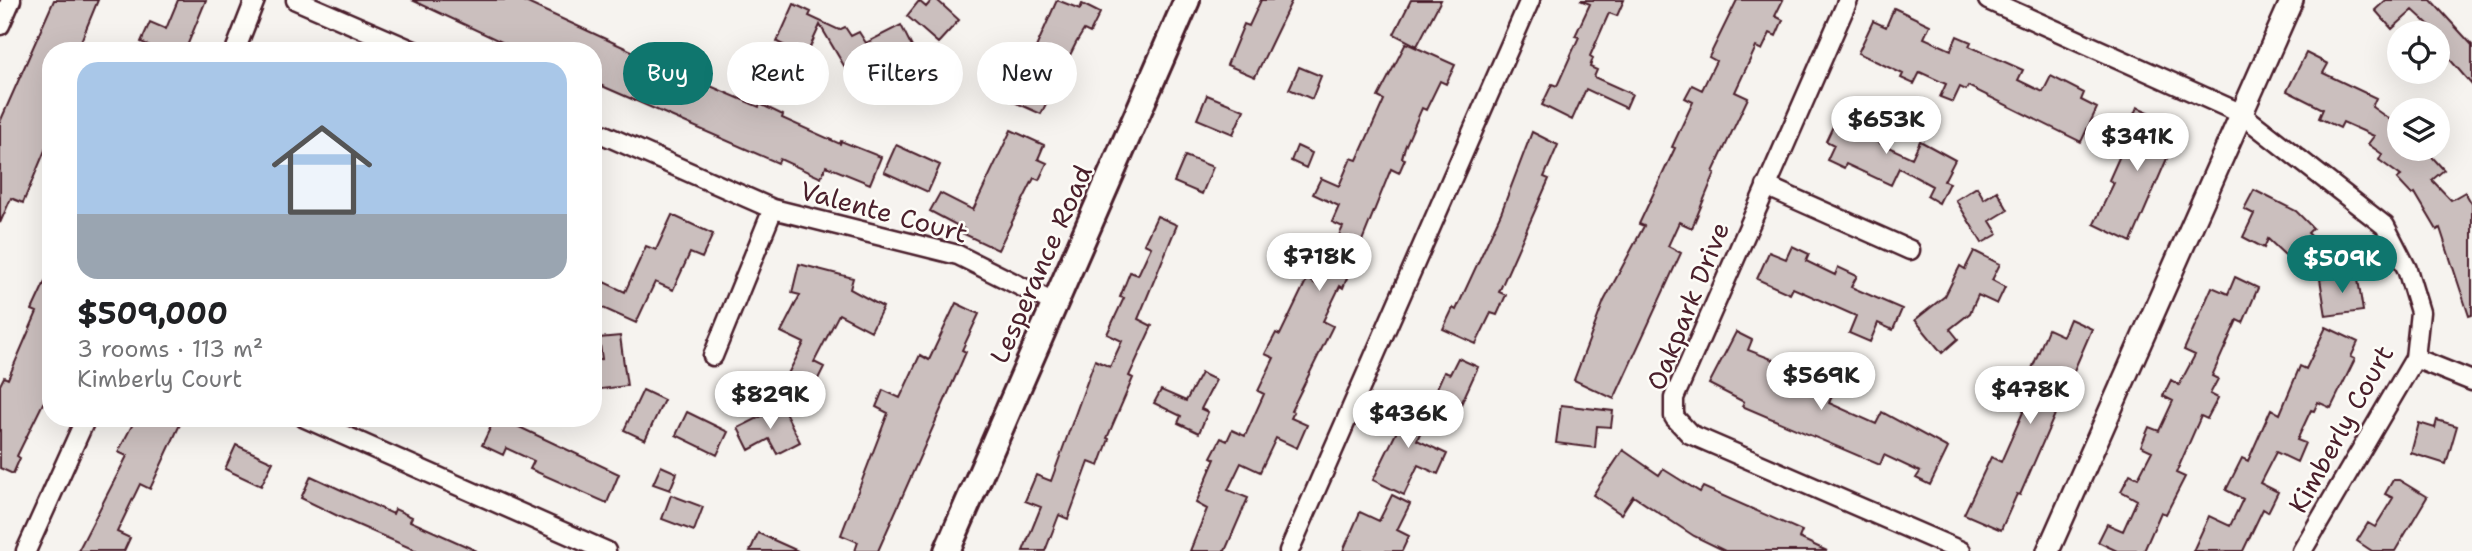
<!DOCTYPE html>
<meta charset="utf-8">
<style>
:root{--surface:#fff;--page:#f2f2f2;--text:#202124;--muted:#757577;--line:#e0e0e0;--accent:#0f766e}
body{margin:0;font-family:"Shantell Sans",sans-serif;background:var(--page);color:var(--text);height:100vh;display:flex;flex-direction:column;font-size:26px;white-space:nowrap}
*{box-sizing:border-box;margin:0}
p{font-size:23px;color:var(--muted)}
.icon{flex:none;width:38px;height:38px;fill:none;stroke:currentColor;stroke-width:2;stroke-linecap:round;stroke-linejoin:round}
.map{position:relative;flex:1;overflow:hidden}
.side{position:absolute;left:42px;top:42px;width:560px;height:385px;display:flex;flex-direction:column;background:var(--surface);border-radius:28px;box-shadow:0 7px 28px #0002}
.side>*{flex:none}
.banner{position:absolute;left:623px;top:42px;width:665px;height:63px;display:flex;gap:14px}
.fabs{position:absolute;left:2387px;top:21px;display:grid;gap:14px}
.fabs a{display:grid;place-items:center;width:63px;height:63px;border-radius:50%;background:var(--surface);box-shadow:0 7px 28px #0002;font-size:35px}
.price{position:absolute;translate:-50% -60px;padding:0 16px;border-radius:24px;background:#fff;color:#222;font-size:23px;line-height:46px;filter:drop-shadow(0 2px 4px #0008)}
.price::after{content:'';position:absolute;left:50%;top:42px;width:21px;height:16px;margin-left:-10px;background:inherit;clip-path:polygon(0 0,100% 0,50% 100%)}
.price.on{background:var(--accent);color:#fff}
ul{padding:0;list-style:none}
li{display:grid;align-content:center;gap:14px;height:371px;padding:0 35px}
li+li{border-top:2px solid var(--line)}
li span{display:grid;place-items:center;height:217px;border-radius:21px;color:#555}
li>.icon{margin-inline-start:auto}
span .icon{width:126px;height:126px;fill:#fffc;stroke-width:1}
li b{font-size:30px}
.tag{padding:0 24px;border-radius:32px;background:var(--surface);box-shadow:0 7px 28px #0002;font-size:24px;line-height:63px}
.tag.on{background:var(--accent);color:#fff}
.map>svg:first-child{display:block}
.building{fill:#cbbfbe;stroke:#4a1f2b;stroke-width:2}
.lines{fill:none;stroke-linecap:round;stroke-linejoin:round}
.minor-casing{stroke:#4a1f2b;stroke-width:23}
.tertiary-casing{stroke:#4a1f2b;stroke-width:26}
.secondary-casing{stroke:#4a1f2b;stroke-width:30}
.minor{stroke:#fdfcf7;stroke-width:18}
.tertiary{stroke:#fdfcf7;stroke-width:21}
.secondary{stroke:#fdfcf7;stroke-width:24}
.labels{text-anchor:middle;stroke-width:5;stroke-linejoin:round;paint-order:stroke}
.street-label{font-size:26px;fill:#4a1f2b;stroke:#fdfcf7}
</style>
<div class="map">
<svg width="2472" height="551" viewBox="0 0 2472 551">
<rect width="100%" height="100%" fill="#f6f3ef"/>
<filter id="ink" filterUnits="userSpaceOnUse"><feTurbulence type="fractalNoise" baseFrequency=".0143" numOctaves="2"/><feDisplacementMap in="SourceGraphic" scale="14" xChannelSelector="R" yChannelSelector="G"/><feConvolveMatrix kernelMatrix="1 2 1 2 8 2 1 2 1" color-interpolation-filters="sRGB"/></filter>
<g filter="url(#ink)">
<path class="building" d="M54,0h44l-21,51h-26v85l-28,67 -12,-5 -11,25v-101z
M178,0h28l-21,51h-24l-20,-9 9,-20 16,7z
M412,0h109l152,70 86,37 1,-3 23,11 -1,3 58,26 1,-3 40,16 -11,27 -44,-18 -5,12 -41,-19 -2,4 -185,-81v-31h-72z
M932,0h5l22,20 -21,23 -31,-27 12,-15 7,6z
M1057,0l23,9 2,-5 18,9 -10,20 -6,-3 -8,13 -35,71 -38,-17 9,-22 10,4z
M1261,0h31l-37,77 -28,-12 17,-41 5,2z
M1411,0h30l-24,46 -23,-12z
M1580,0h44l-7,16 -8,-3 -19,43 3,2 -3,9 7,3 -3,7 38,17 -6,14 -40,-19 -14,31 -30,-15 10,-21 5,2 22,-49 -4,-1 15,-32z
M1737,0h46l-8,16 8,4 -7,16 -6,-3 -8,17 -6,-3 -21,45 13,6 -35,74 2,1 -23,55 -13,-6 -11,24 13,7 -67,146 -40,-19 30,-79 40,-75 -5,-2 36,-76 -3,-1 21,-45 -8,-4 7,-13 10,5 14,-29 -7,-4z
M2386,0h45l41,45v40l-25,-29 -9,8v-31l-25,-23 -21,19 -17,-19z
M794,4l17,8 -2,4 30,14 6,-3 6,9 8,-4 7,11 35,-18 23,46 -17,9 -2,-5 -13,7 -13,-27 -30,19 -29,-49 -14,31 -29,-14z
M1894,8l36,17 -6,13 27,12 6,-14 14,6 -2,4 54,24 -5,10 25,12 8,-16 33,17 -3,7 16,8 -16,34 -113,-56 -2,4 -6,-3 -7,15 -13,-5 6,-13 -26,-12 -6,12 -13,-6 2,-4 -45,-21 15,-32 13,6z
M1406,43l49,22 -9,19 -6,-3 -14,29 -4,-2 -17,39 -3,11 3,1 -6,14 -8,-4 -48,119 -3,-2 -17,35 10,5 -42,85 3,1 -3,6 16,7 -10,23 -21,-10 -16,34 -19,-9 -13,27 20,8 -23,53h-35l17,-42 -11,-6 19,-44 -4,-2 10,-19 6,3 5,-11 13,6 19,-42 -6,-3 16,-33 -9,-4 11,-21 4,2 27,-56 9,5 27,-57 -11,-5 7,-16 -26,-12 8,-16 18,8 12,-28 6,2 27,-60 -6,-3z
M2306,53l22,11 -5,9 53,25 -4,9 27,19v23h26l19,21 -12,10 19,20 14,-8 7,12v111l-3,1 -29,-88 -3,2 -22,-37 -3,2 -15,-16 4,-3 -22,-16 3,-6 -14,-10 6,-8 -31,-14 -3,6 -21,-10 4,-9 -36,-18z
M1299,67l22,9 -9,23 -23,-10z
M1207,95l37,15 -11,24 -36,-15z
M1842,107l25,11 -7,16 52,24 8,-17 35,19 -11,21 5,2 -10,20 -12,-7 5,-10 -33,-18 -8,17 -45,-21 -2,4 -17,-8 7,-15 -8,-4z
M2137,107l44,19 -50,116 -37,-18 20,-41 -5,-3 21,-47 -3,-2z
M1011,130l33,15 -6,14 9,4 -8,17 -5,-2 -36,72 -36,-17 2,-4 -34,-18 10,-18 33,17z
M1532,132l26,13 -14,32 5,2 -50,113 7,3 -9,20 -6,-2 -15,31 -33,-15 10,-21 3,2 45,-97z
M896,145l44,20 -12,27 -44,-20z
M1297,146l15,7 -6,15 -15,-7z
M1185,156l28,11 -11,27 -28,-12z
M1977,187l7,12 13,-8 11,19 -18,11 8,13 -16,9 -26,-43z
M2254,190l42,21 17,17 -5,5 16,15 -22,23 -34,-32 -4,9 -21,-11 11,-23 -10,-5z
M672,215l41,19 -11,24 -12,-5 -17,37 -18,-8 -19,41 -42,-19 10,-22 21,10 21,-46 10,4z
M1157,216l20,9 -39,94 14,7 -23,50 4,2 -26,60 2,1 -10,27 -10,-4 -21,57 -9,-4 -14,36h-22l18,-44 -16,-6 11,-26 15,6 44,-121 15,7 12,-26 -15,-7 17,-36 -4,-1 10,-25 8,3 13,-28 -7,-3z
M1792,246l17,8 -3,7 29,14 3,-8 19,9 -6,11 51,22 -9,21 -15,-7 -8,19 -21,-9 7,-17 -63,-28 -3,6 -33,-15 12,-27 17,7z
M1974,251l26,13 -8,16 13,7 -8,17 -19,-9 -8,18 -20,16 8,10 -16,14 -27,-33 30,-24 15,-30 5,3z
M799,264l54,14 -3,11 33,18 -12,24 -32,-17 -25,48 10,5 -19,38 -26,-14 25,-48 -23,-11 19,-37 -8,-2z
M51,269v118l-34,69 3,2 -7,16 -13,-6v-83l4,-8 4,2 29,-67 -5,-2z
M2357,273l6,38 -37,5 -6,-37z
M2235,277l23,11 -15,35 -6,-3 -25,56 6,3 -8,15 8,4 -11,21 -6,-3 -25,57 9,4 -19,37 -5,-2 -17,39h-27l-19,-9 9,-18 16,7 14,-31 -16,-9 9,-17 8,4 14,-27 -11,-5 8,-19 10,4 14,-30 -10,-5 8,-16 8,5 16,-30 -11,-5 28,-63 16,7z
M956,303l23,11 -17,36 4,2 -9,21 -79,178h-23l3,-9 -17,-7 47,-122 -12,-6 7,-17 17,8 20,-43 9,5z
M2070,319l22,10 -72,166 -3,-1 -16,36 -37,-16 27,-57 10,5 30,-68 -8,-3 25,-62 15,7z
M2326,327l32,15 -7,15 4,2 -24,49 -13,-6 -4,9 -3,-1 -14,30 8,3 -8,19 -21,-10 -16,31 18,9 -10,20 -5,-3 -20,42h-50l16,-35 21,10 13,-27 -17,-9 16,-32 6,3 23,-52 9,5 20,-48 6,3z
M1736,332l16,8 -4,10 34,13 -4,7 54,26 -3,7 47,21 6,-12 66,36 -18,37 -14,-7 4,-6 -36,-17 -4,10 -138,-59 2,-4 -35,-18z
M620,336l7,50 -34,4v-30l9,-1 -3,-21z
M1458,358l20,9 -20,44 -26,-12 12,-27 6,2z
M1201,373l15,7 -15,29 7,3 -9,21 -21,-10 3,-7 -27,-13 7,-13 25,11z
M643,390l21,10 -19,40 -21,-10z
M1405,398l26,11 -14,31 30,14 -9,20 -20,-9 -14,30 -31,-15 25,-51 -5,-2z
M1561,405l52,6 -2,16 -14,-1 -2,22 -39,-5z
M782,406l18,36 -23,12 -8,-15 -20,11 -11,-22z
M687,412l41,20 -11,23 -41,-20z
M136,418h47l-33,71 -10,-5 -23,48 13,6 -6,13h-46l49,-95 -9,-4z
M495,418h26l-4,8 102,48 -12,29 -77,-34 4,-8 -28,-13 -3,7 -21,-10z
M2437,420l20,6 -11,38 -35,-11 8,-30 16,5z
M236,445l37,17 -12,24 -36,-17z
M1623,450l36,25 4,-6 37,23 3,-5 99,44 -3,7 28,13h-102l-31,-15 -61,-40 -12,18 -28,-19z
M661,466l16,7 -7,17 -17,-6z
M311,476l82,38 2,-5 17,8 -2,4 67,30h-60l-73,-32 -43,-21z
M2393,480h6l28,17 -32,54h-23l-15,-10 11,-18 7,4 18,-29 -8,-4z
M671,495l32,12 -9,24 -32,-12z
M1392,495l18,9 -13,26 12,6 -7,15h-59l17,-39 19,9z
M758,533l40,18h-48z"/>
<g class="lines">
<g class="minor-casing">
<path id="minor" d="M296,0l118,51
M1848,0l-174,398v19l16,17 271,117
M1988,0l252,113 145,113 22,43 13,43 -5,46 -113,193
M0,25l11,-25
M235,51l20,-51
M593,130l180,79 185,46 98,49
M1766,186l144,64
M713,356l60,-147
M2415,358l57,23
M305,418l301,133
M26,551l60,-133
M1289,551l241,-551"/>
</g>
<g class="tertiary-casing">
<path id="tertiary" d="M2048,551l244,-551"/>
</g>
<g class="secondary-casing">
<path id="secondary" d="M947,551l240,-551"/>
</g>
<use href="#minor" class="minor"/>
<use href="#tertiary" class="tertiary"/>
<use href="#secondary" class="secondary"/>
</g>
</g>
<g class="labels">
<g class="street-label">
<text transform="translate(884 212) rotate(15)" y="9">Valente Court</text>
<text transform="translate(1041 264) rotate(-66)" y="9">Lesperance Road</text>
<text transform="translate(1688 306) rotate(-68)" y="9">Oakpark Drive</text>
<text transform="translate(2341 429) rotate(-61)" y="9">Kimberly Court</text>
</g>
</g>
</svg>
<div class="fabs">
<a><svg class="icon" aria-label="locate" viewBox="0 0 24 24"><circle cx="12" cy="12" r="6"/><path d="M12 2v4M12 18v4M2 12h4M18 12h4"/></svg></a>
<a><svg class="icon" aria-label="layers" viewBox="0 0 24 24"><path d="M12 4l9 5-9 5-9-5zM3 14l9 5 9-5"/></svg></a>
</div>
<b class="price" style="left:1886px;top:156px">$653K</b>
<b class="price" style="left:2137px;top:173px">$341K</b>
<b class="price" style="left:1319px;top:293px">$718K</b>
<b class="price on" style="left:2342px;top:295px">$509K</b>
<b class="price" style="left:1821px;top:412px">$569K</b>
<b class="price" style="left:2030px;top:426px">$478K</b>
<b class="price" style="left:770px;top:431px">$829K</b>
<b class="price" style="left:1408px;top:450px">$436K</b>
<div class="banner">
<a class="tag on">Buy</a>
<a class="tag">Rent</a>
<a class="tag">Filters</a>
<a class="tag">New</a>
</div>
<section class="side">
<ul>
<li><span style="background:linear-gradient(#a9c7e8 70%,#9aa5b1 0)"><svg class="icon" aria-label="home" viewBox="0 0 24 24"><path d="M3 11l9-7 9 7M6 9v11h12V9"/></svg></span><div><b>$509,000</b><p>3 rooms · 113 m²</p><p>Kimberly Court</p></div></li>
</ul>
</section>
</div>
